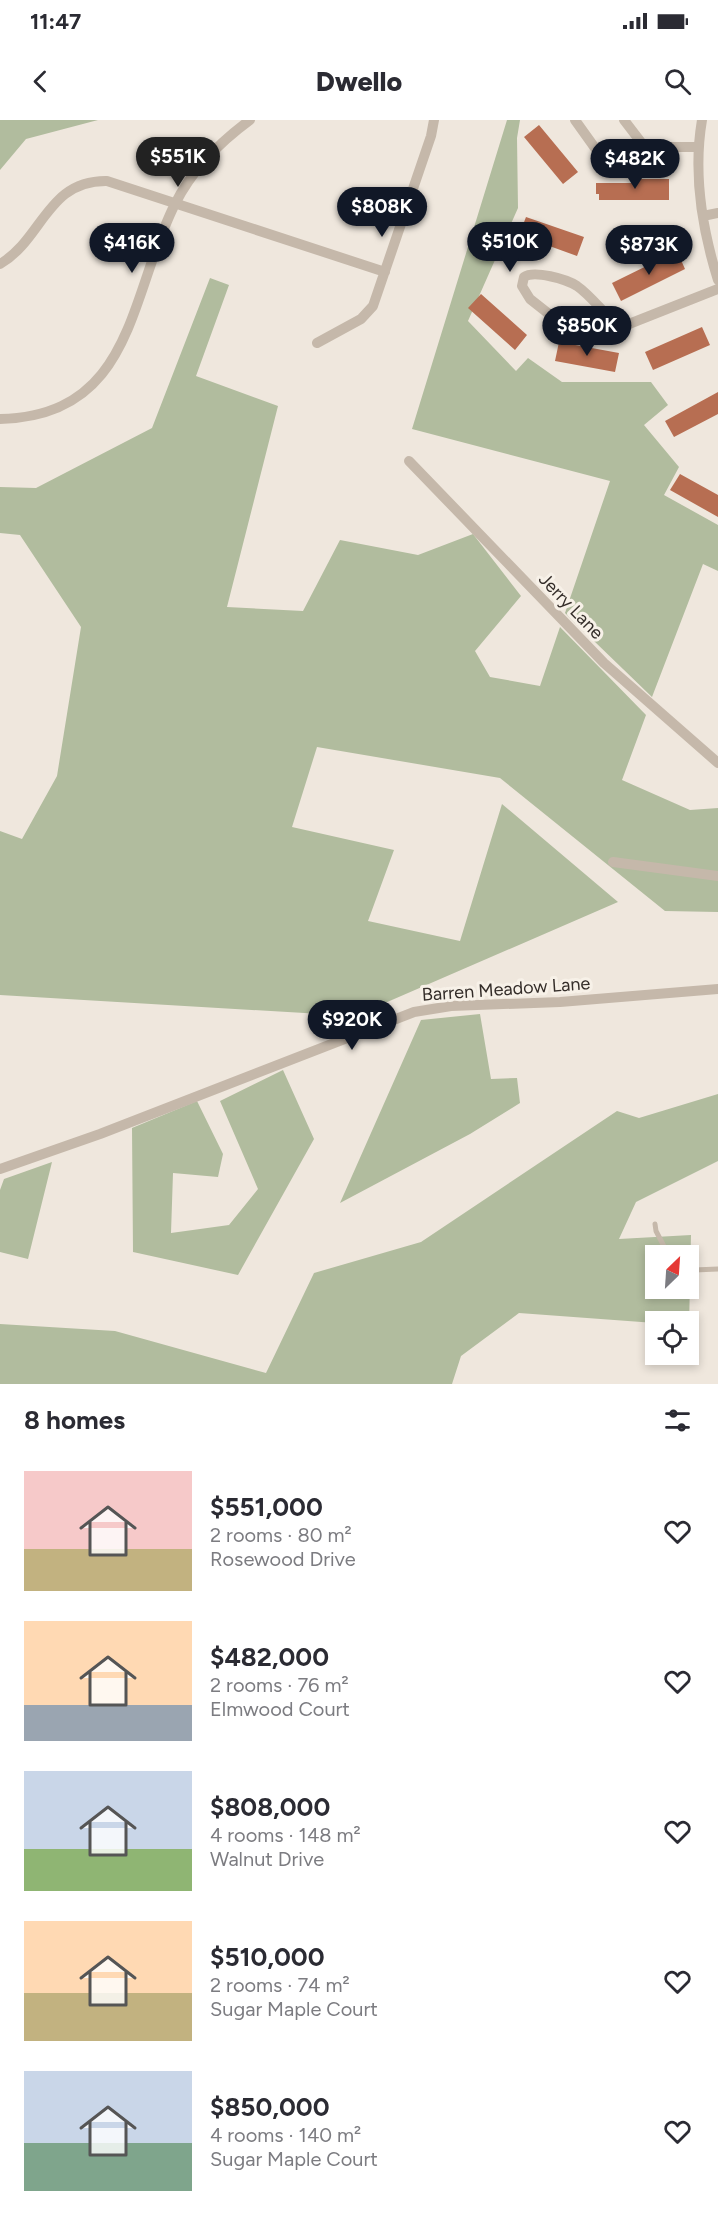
<!DOCTYPE html>
<meta charset="utf-8">
<style>
:root{--surface:#fff;--page:#f7f7f7;--text:#2b2b33;--muted:#7c7c81;--accent:#111827}
body{margin:0;font-family:Figtree,sans-serif;background:var(--page);color:var(--text);height:100vh;display:flex;flex-direction:column;font-size:22px;white-space:nowrap}
*{box-sizing:border-box;margin:0}
p{font-size:20px;color:var(--muted)}
.icon{flex:none;width:33px;height:33px;fill:none;stroke:currentColor;stroke-width:2;stroke-linecap:round;stroke-linejoin:round}
.map{position:relative;height:1264px;overflow:hidden}
.drawer{display:flex;flex-direction:column;background:var(--surface);flex:1}
.drawer>*{flex:none}
.needle{width:39px;rotate:25deg}
.buttons{position:absolute;left:645px;top:1125px;display:grid;gap:12px}
.buttons a{display:grid;place-items:center;width:54px;height:54px;border-radius:0px;background:var(--surface);box-shadow:0 3px 9px #0003;font-size:30px}
.price{position:absolute;translate:-50% -51px;padding:0 14px;border-radius:21px;background:var(--accent);color:#fff;font-size:20px;line-height:39px;filter:drop-shadow(0 2px 3px #0008)}
.price::after{content:'';position:absolute;left:50%;top:36px;width:18px;height:14px;margin-left:-9px;background:inherit;clip-path:polygon(0 0,100% 0,50% 100%)}
.price.active{background:#222;color:#fff}
ul{padding:0;list-style:none}
li{display:flex;align-items:center;gap:18px;height:150px;padding:0 24px}
li span{display:grid;place-items:center;flex:none;width:168px;height:120px;border-radius:0px;color:#555}
li>.icon{margin-inline-start:auto}
span .icon{width:72px;height:72px;fill:#fffc;stroke-width:1}
li b{font-size:26px}
h2{display:flex;justify-content:space-between;align-items:center;height:72px;padding:0 24px;font-size:26px}
.status{display:flex;justify-content:space-between;align-items:center;height:42px;padding:0 30px;background:var(--surface);direction:ltr}
.status svg{height:16px;fill:currentColor}
header{display:flex;justify-content:space-between;align-items:center;height:78px;padding:0 24px;background:var(--surface);font-size:27px;font-weight:800}
.map>svg:first-child{display:block}
.green{fill:#b1bc9e;fill-rule:evenodd}
.building{fill:#b76e52}
.lines{fill:none;stroke-linecap:round;stroke-linejoin:round}
.lane{stroke:#c5b8aa;stroke-width:5}
.street{stroke:#c5b8aa;stroke-width:10}
.labels{text-anchor:middle;stroke-width:6;stroke-linejoin:round;paint-order:stroke}
.street-label{font-size:18px;fill:#342d29;stroke:#f7f1e8}
</style>
<div class="status"><b>11:47</b><svg viewBox="0 0 49 12"><path d="M0 12V9h3v3zM5 12V6h3v6zM10 12V3h3v9zM15 12V0h3v12zM26 1h20v11H26zM47 4h2v5h-2z"/></svg></div>
<header><svg class="icon" aria-label="back" viewBox="0 0 24 24"><path d="M15 5l-7 7 7 7"/></svg>Dwello<svg class="icon" aria-label="search" viewBox="0 0 24 24"><circle cx="10" cy="10" r="6"/><path d="M15 15l6 6"/></svg></header>
<div class="map">
<svg width="718" height="1264" viewBox="0 0 718 1264">
<rect width="100%" height="100%" fill="#efe7dd"/>
<path class="green" d="M0,0h98l-72,19 -26,31z
M507,0h13l-3,18 1,70 -50,113 48,50 12,-13 34,24h89l17,23 -24,20 35,42 -15,28 54,30v46l-15,-7 -51,133 -87,-84 45,-132 -198,-52z
M210,158l19,7 -33,91 82,30 -51,201 76,4 37,-71 78,15 55,-21 48,62 -46,55 15,26 50,9 20,-59 86,88 -24,65 68,30 28,-2v104l-53,-1 -165,-133 -183,-31 -25,80 102,23 -26,71 92,20 42,-137 116,98 -263,114 -355,-21v-164l22,8 35,-63 24,-149 -61,-92 -20,-2v-46l36,1 116,-60z
M480,894l11,65 26,-1 3,25 -50,31 -130,69 81,-183z
M283,950l31,69 -76,136 -105,-23 -1,-124 65,-27 26,53 -5,23 -45,-4 -2,60 58,-8 29,-36 -38,-88z
M718,974v67l-82,41 -17,37 72,-4 -2,91 -1,-4 -33,1 -136,-10 -58,43 -9,28h-452v-60l115,7 151,42 48,-100 107,-31 196,-131 22,7zM656,1136h32v32h-32z
M52,1042l-24,97 -28,-7v-62l4,-11z"/>
<path class="building" d="M539,5l39,47 -15,12 -39,-47z
M637,59h32v21h-70v-6h-3v-11h41z
M526,97l58,20 -7,19 -58,-21z
M677,131l8,18 -64,32 -9,-18z
M481,174l46,41 -12,15 -47,-42z
M702,207l8,18 -57,25 -8,-18z
M559,222l60,11 -4,19 -60,-11z
M718,272v22l-44,23 -9,-16z
M680,354l38,21v22l-48,-27z"/>
<g class="lines">
<path class="lane" d="M655,1104l1,7 13,25
M688,1147l6,3 24,-1"/>
<path class="street" d="M575,0l25,35 71,-8h27
M624,0l23,30
M702,0c-9,53 0,109 16,160
M703,96l15,-3
M0,144c43,-25 47,-84 107,-83l278,91
M614,202c-12,-11 -24,-27 -37,-36 -11,-7 -43,-16 -53,-9l-2,9 8,13 19,15 80,10 89,-35
M317,223l44,-24 12,-13 58,-170 3,-16
M0,299c134,-3 129,-124 175,-215 17,-34 45,-62 75,-84
M409,341l195,202 114,100
M613,742l105,14
M0,1049l100,-35 314,-122 37,-6 109,-4 158,-13"/>
</g>
<g class="labels">
<g class="street-label">
<text transform="translate(571 486) rotate(46)" y="6">Jerry Lane</text>
<text transform="translate(506 869) rotate(-4)" y="6">Barren Meadow Lane</text>
</g>
</g>
</svg>
<div class="buttons">
<a><svg class="needle" viewBox="-14 -14 28 28"><path d="M0-13l5 13h-10z" fill="#e53935"/><path d="M0 13l5-13h-10z" fill="#7c7c81"/></svg></a>
<a><svg class="icon" aria-label="locate" viewBox="0 0 24 24"><circle cx="12" cy="12" r="6"/><path d="M12 2v4M12 18v4M2 12h4M18 12h4"/></svg></a>
</div>
<b class="price active" style="left:178px;top:68px">$551K</b>
<b class="price" style="left:635px;top:70px">$482K</b>
<b class="price" style="left:382px;top:118px">$808K</b>
<b class="price" style="left:510px;top:153px">$510K</b>
<b class="price" style="left:132px;top:154px">$416K</b>
<b class="price" style="left:649px;top:156px">$873K</b>
<b class="price" style="left:587px;top:237px">$850K</b>
<b class="price" style="left:352px;top:931px">$920K</b>
</div>
<section class="drawer">
<h2>8 homes<svg class="icon" aria-label="filters" viewBox="0 0 24 24"><path d="M4 7h16M4 17h16"/><circle cx="9" cy="7" r="2"/><circle cx="15" cy="17" r="2"/></svg></h2>
<ul>
<li><span style="background:linear-gradient(#f6c9c9 65%,#c2b280 0)"><svg class="icon" aria-label="home" viewBox="0 0 24 24"><path d="M3 11l9-7 9 7M6 9v11h12V9"/></svg></span><div><b>$551,000</b><p>2 rooms · 80 m²</p><p>Rosewood Drive</p></div><svg class="icon" aria-label="heart" viewBox="0 0 24 24"><path d="M12 20l-8-8c-3-5 5-10 8-4 3-6 11-1 8 4z"/></svg></li>
<li><span style="background:linear-gradient(#ffd9b3 70%,#9aa5b1 0)"><svg class="icon" aria-label="home" viewBox="0 0 24 24"><path d="M3 11l9-7 9 7M6 9v11h12V9"/></svg></span><div><b>$482,000</b><p>2 rooms · 76 m²</p><p>Elmwood Court</p></div><svg class="icon" aria-label="heart" viewBox="0 0 24 24"><path d="M12 20l-8-8c-3-5 5-10 8-4 3-6 11-1 8 4z"/></svg></li>
<li><span style="background:linear-gradient(#c9d6e8 65%,#8fb573 0)"><svg class="icon" aria-label="home" viewBox="0 0 24 24"><path d="M3 11l9-7 9 7M6 9v11h12V9"/></svg></span><div><b>$808,000</b><p>4 rooms · 148 m²</p><p>Walnut Drive</p></div><svg class="icon" aria-label="heart" viewBox="0 0 24 24"><path d="M12 20l-8-8c-3-5 5-10 8-4 3-6 11-1 8 4z"/></svg></li>
<li><span style="background:linear-gradient(#ffd9b3 60%,#c2b280 0)"><svg class="icon" aria-label="home" viewBox="0 0 24 24"><path d="M3 11l9-7 9 7M6 9v11h12V9"/></svg></span><div><b>$510,000</b><p>2 rooms · 74 m²</p><p>Sugar Maple Court</p></div><svg class="icon" aria-label="heart" viewBox="0 0 24 24"><path d="M12 20l-8-8c-3-5 5-10 8-4 3-6 11-1 8 4z"/></svg></li>
<li><span style="background:linear-gradient(#c9d6e8 60%,#7fa58c 0)"><svg class="icon" aria-label="home" viewBox="0 0 24 24"><path d="M3 11l9-7 9 7M6 9v11h12V9"/></svg></span><div><b>$850,000</b><p>4 rooms · 140 m²</p><p>Sugar Maple Court</p></div><svg class="icon" aria-label="heart" viewBox="0 0 24 24"><path d="M12 20l-8-8c-3-5 5-10 8-4 3-6 11-1 8 4z"/></svg></li>
</ul>
</section>
